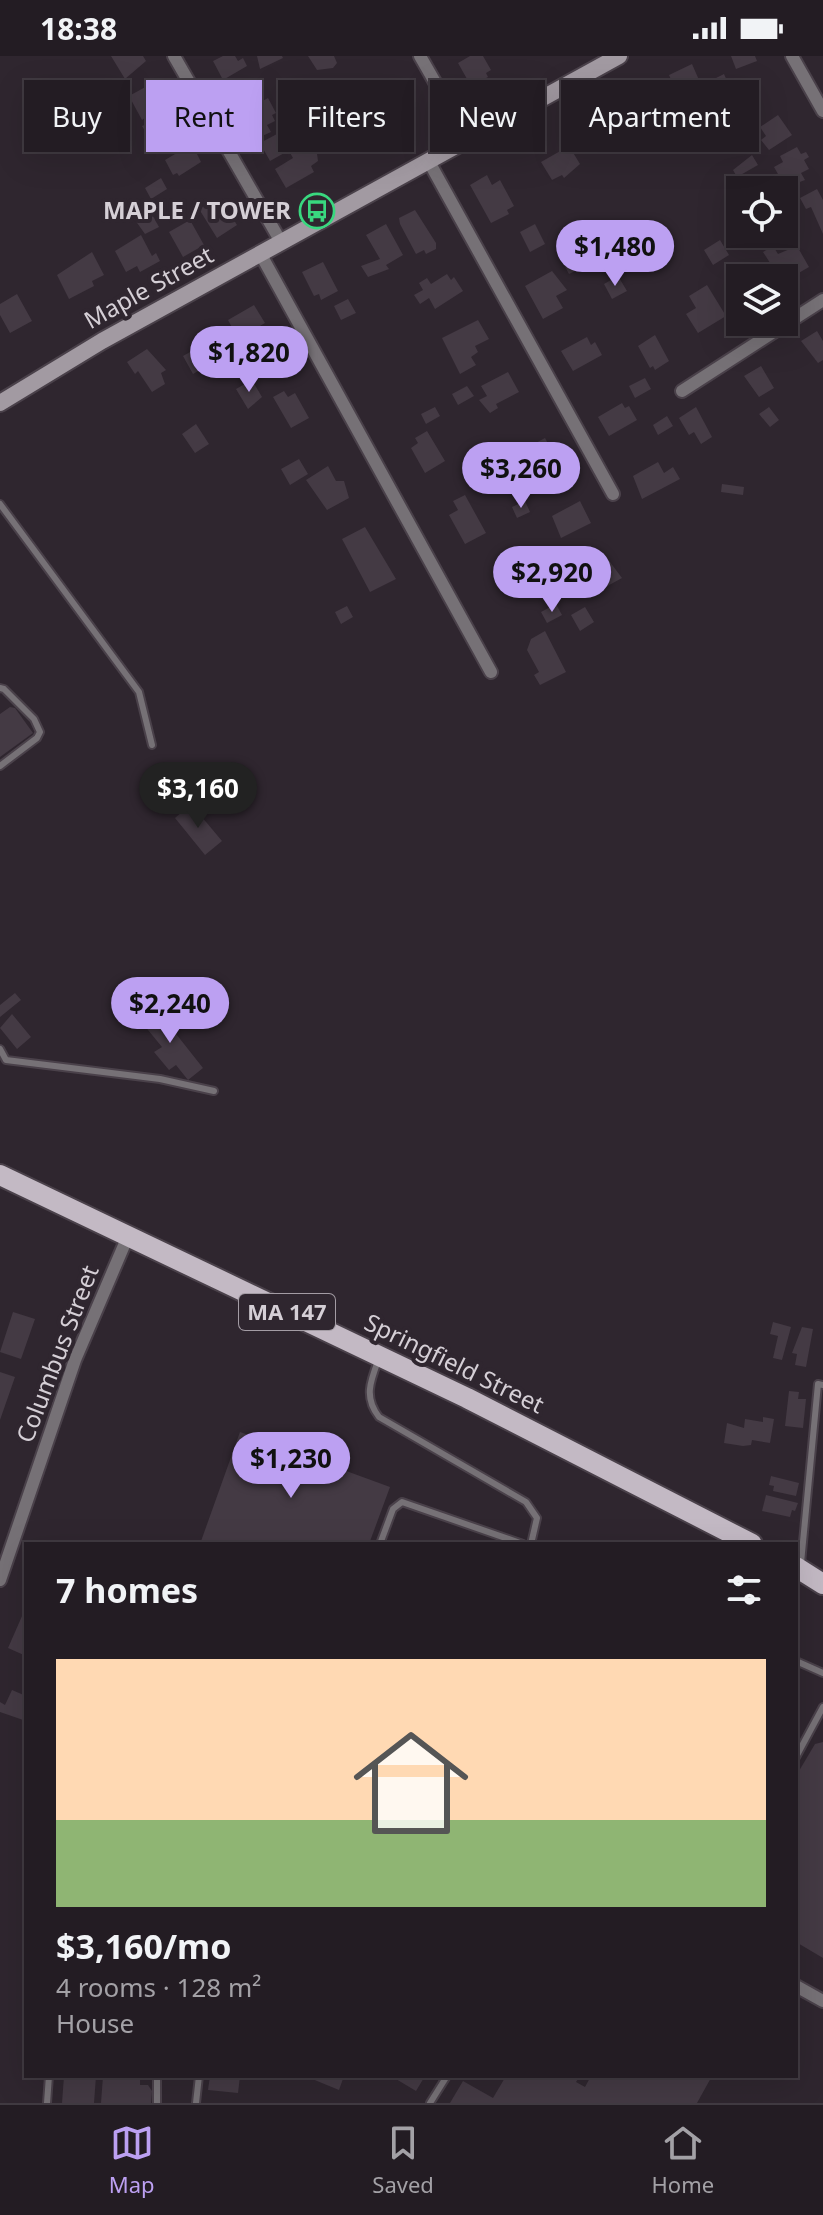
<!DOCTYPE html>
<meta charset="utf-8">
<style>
:root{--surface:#231c23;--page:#2b252b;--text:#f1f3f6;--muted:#a3a1a6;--line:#403a41;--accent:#bca0f2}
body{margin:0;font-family:"Noto Sans",sans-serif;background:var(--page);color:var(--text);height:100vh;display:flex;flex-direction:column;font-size:30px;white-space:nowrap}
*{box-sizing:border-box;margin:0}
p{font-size:26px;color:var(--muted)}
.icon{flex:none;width:44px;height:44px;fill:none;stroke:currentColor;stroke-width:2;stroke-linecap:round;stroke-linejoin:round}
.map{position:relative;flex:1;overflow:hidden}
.drawer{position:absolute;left:24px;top:1486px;width:774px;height:536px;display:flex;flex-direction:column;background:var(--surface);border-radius:0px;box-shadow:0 8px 32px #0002,0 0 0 2px var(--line)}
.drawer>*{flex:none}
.guide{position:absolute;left:24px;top:24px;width:776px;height:72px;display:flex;gap:16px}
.tools{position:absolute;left:726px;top:120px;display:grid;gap:16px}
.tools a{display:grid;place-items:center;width:72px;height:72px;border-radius:0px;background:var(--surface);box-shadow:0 8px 32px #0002,0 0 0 2px var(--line);font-size:40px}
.price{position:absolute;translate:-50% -68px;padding:0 18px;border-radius:28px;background:var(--accent);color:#111;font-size:26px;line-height:52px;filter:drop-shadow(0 2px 4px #0008)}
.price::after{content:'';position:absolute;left:50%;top:48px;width:24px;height:18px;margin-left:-12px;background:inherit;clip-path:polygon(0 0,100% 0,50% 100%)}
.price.current{background:#222;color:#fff}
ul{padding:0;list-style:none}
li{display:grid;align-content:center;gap:16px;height:424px;padding:0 32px}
li span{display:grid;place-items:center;height:248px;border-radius:0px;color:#555}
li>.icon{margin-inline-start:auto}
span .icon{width:144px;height:144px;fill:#fffc;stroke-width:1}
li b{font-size:34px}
h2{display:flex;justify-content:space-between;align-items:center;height:96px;padding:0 32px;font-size:34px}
.tag{padding:0 28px;border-radius:0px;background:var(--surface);box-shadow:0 8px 32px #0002,0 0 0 2px var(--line);font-size:28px;line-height:72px}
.tag.current{background:var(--accent);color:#111}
.status{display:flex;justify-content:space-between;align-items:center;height:56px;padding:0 40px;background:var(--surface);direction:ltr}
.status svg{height:22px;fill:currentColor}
.dock{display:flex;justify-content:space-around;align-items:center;height:112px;border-top:2px solid var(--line);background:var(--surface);font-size:22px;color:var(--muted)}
.dock a{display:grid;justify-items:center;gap:4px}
.dock .current{color:var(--accent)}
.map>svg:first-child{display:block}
.building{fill:#443a44}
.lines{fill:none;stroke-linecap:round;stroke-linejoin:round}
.service-casing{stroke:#4a414a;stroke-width:10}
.minor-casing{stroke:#4a414a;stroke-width:16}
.secondary-casing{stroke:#4a414a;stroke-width:20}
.primary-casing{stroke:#4a414a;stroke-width:24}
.service{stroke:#767176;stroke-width:6}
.minor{stroke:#767176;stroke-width:12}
.secondary{stroke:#a29aa2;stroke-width:16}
.primary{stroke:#c3b9c4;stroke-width:20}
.labels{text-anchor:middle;stroke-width:8;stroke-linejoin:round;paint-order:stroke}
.shield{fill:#2f262f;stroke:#a39ca4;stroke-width:2}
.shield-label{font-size:22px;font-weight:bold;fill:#d5cfd6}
.poi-label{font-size:24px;font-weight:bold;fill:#d5cfd6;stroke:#2f262f;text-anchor:end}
.street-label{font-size:24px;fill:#d5cfd6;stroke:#2f262f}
</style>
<div class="status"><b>18:38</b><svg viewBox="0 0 49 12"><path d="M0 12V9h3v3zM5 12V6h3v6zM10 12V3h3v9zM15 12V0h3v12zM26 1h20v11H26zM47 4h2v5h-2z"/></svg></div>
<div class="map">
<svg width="823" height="2047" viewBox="0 0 823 2047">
<rect width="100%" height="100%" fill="#2f262f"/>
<path class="building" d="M111,0h32l3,5 -21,18z
M223,0h12l3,5 5,-3 4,8 -24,14 -10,-19z
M257,0h25l1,2 -23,11z
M308,0h26l3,7 -4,5 -16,2z
M470,0h13l8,14 -5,3 2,4 -17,9 -13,-23z
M731,0h24l2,5 -21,8z
M692,8l7,16 -11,5 6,12 -13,5 -12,-27z
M724,18l8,18 -14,7 -8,-18z
M90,25l10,16 -19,11 -10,-17z
M149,29l12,16 -3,1 4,7 -7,4 8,15 -15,8 -6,-10 7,-3 -3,-6 -4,3 -13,-24z
M402,32l14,25 -32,15 -5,-8 -6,4 -6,-11 6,-3 -2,-4z
M614,40l11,21 -6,4 8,15 -10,6 -20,-38z
M268,42l8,15 -4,2 3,6 -8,4 4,7 -11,5 -3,-6 -4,1 -10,-20z
M778,59l14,20 -23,15 -8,-10 5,-4 -6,-9z
M277,78l9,18 -16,9 -10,-18z
M192,88l9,18 -22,14 -2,-3 -4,2 -8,-15z
M299,89l5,8 12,-7 2,15 -7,5 3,6 -28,16 -11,-19 18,-11 -4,-7z
M569,90l11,18 -16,14 -2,-3 -10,5 -11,-18z
M797,91l4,7 5,-2 3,5 -5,3 5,9 -8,4 4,7 -26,10 -2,-4 6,-3 -9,-16 9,-5 -3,-6z
M752,99l6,10 -21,12 -4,-7z
M487,119l5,10 8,-5 14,26 -7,4 2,4 -18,9 -21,-38z
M161,122l6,11 -16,10 -6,-11z
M817,133l6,11v34l-12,-27 -5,2 -6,-11z
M214,144l5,9 6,-3 12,19 -20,13 -18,-29z
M140,151h8l11,20 -14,7 -15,-21z
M415,154l21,33v6l-10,5 -2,-4 -8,4 -16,-30 -1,-6z
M190,164l14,25 -21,12 -14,-25z
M386,168l17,31 -17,10 3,4 -21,8 -7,-11 19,-7 -14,-24z
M535,168l10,20 -15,8 -10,-20z
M141,179l11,21 4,-3 4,8 -20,11 -3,-6 -11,6 -11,-21z
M720,184l9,15 -16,10 -9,-15z
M773,190l5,8 19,-8 12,21 -19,11 -8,-14 -8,5 -11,-17z
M577,194l8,16 -16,8 -8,-15z
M92,196l12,23 -12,6 2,5 -25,13 -12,-24z
M323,206l15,29 -17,9 -2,-6 -5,2 -12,-24z
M552,215l15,19 -11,6 7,12 -20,11 -18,-33z
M447,218l4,6 3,-3 9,14 -28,18 -6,-11 -9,6 -6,-9 9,-5 -4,-7 8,-5 4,6z
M618,220l9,15 -15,8 -8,-15z
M707,229l19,31 -28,17 -12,-19 10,-6 -7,-12z
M17,238l15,27 -22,12 -10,-18v-11z
M348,243l8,14 -15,7 -7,-14z
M254,249l11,18 -27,16 -10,-19z
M478,264l11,19 -14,7 3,6 -7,5 5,8 -16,9 -18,-36z
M817,275l6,10v19l-5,3 -17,-22z
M655,279l14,26 -14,9 -2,-4 -3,2 -12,-22z
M587,281l4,8 4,-3 7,13 -29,16 -12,-20z
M215,282l10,17 -32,19 -10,-18z
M147,293l19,21 -5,3 4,11 -13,8 -14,-21 -3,3 -8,-12z
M761,310l13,22 -15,9 -15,-21z
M508,316l11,20 -23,12 2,4 -8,5 -11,-13 8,-4 -6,-10z
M645,322l6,11 -16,9 -6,-12z
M252,324l10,17 -14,12 -12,-20z
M467,330l7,10 -16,9 -6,-11z
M284,335l4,6 7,-4 14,25 -18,10 -18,-31z
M622,347l3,5 4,-2 8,14 -28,16 -11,-19z
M435,351l5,9 -14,8 -5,-10z
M696,351l16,30 -11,7 -7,-12 -5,3 -10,-17z
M769,351l10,13 -9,7 -11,-13z
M667,360l6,10 -15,9 -5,-10z
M196,368l13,20 -14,9 -13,-19z
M427,375l18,30 -20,12 -14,-25 7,-5 -3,-5z
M545,382l10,19 -27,15 -11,-19z
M299,403l9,15 -18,11 -9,-16z
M658,406l6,11 9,-6 7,12 -38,20 -9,-23z
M328,410l8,15h8l5,17 -22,12 -21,-30z
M481,411l9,15 -14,9 -10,-15z
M722,428l22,3 -1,8 -22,-3z
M465,439l21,38 -21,11 -16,-29 9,-5 -5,-9z
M525,445l5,11 -13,6 -5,-11z
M580,445l11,22 -30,15 -9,-22z
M365,471l31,52 -26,13 -28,-53z
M607,502l15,20 -31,17 -9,-17 4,-2 -3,-5z
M556,548l6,11 -15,8 -6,-11z
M347,550l6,11 -12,7 -6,-12z
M585,551l9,15 -14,9 -9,-16z
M545,575l21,41 -26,13 -6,-10 5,-3 -12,-22 4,-11z
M10,651l5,1 18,25 -33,24v-43z
M191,748l31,37 -17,14 -30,-37z
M15,937l6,7 -21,17v-12z
M154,950l49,62 -15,12 -12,-15 -7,5 -15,-18 8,-5 -23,-28z
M12,958l19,23 -14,12 -17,-21z
M13,1256l22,7 -14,40 -21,-7z
M773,1266l18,5 -9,33 -9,-2 5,-22 -8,-2z
M802,1271l11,2 -7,38 -11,-2 2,-11 -5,-1z
M0,1316l15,5 -15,43z
M789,1335l10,1 -1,7h8l-3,29 -18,-2z
M763,1361l11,2 -4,24 -18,-3 -1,5 -8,1 -19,-3 3,-20 17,5 1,-9 18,3z
M240,1376l150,55 -21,57h-169z
M771,1420l28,7 -3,13 -23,-5 1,-5 -5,-1z
M766,1439l32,8 -3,8 -3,-1 -2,7 -28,-6z
M26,1551v49l-18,-8z
M12,1634l14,6v25l-26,-9v-10l5,3z
M823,1686v216l-27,-16v-166l19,-32z
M64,2020h32l-2,27h-32z
M103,2020h37v9h8l4,6 -1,12h-50z
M210,2020h30l-2,17 -30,-3z
M305,2020h39l-5,14z
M391,2020h34l-9,15z
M506,2020h74l-4,6 9,5 6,-11h121l-15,27h-247l13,-22 30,17z"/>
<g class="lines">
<g class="service-casing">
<path id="service" d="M0,448l139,188 13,53
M0,632l4,1 30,30 6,13 -3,6 -37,28
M0,993l6,11 154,19 54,12
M378,1305c-8,21 -14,37 1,56l147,85 11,16 -6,26
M380,1488l13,-35 9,-7 121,42
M801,1507l17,-179 5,1
M796,1605l27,12
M796,1701l27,-50
M47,2047l2,-27
M157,2047v-27
M196,2047l3,-27
M430,2047l17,-27"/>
</g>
<g class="minor-casing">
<path id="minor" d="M174,0l107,186
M420,0l47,82
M792,0l31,55
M428,104l185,334
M260,197l231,419
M682,335l141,-91
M0,1524l75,-220 53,-124
M796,1930l27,15"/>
</g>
<g class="secondary-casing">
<path id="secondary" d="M0,347l102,-62 517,-285"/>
</g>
<g class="primary-casing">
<path id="primary" d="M0,1119l467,223 285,146
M796,1511l27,17"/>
</g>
<use href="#service" class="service"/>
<use href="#minor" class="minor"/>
<use href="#secondary" class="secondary"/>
<use href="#primary" class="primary"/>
</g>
<defs>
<g id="bus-ring" transform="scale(1.8)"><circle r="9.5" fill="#2f262f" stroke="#39d87f" stroke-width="1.5"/><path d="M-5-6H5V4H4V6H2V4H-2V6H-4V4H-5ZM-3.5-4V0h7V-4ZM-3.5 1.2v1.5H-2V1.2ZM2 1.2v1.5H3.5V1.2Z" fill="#39d87f"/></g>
</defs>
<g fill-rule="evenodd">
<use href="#bus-ring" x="317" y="155"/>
</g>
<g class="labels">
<rect class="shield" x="239" y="1238" width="96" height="36" rx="6"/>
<g class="shield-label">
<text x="287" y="1264">MA 147</text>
</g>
<g class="poi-label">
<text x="291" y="163">MAPLE / TOWER</text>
</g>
<g class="street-label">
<text transform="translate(149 232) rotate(-29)" y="8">Maple Street</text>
<text transform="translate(58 1298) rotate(-69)" y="8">Columbus Street</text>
<text transform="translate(454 1308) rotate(26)" y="8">Springfield Street</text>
</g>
</g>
</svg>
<div class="tools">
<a><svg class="icon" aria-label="locate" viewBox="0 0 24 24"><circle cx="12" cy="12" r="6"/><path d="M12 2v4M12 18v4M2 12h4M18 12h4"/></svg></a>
<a><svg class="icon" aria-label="layers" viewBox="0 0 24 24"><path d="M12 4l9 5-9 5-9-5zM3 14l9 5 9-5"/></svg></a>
</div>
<b class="price" style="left:615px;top:232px">$1,480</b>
<b class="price" style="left:249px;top:338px">$1,820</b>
<b class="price" style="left:521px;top:454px">$3,260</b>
<b class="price" style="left:552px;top:558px">$2,920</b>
<b class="price current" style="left:198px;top:774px">$3,160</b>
<b class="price" style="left:170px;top:989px">$2,240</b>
<b class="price" style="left:291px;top:1444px">$1,230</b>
<div class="guide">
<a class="tag">Buy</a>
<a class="tag current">Rent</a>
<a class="tag">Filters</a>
<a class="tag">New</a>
<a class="tag">Apartment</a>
</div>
<section class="drawer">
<h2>7 homes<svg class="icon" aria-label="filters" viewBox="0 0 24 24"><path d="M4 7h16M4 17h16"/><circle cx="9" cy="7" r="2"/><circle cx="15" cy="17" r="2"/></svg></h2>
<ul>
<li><span style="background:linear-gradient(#ffd9b3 65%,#8fb573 0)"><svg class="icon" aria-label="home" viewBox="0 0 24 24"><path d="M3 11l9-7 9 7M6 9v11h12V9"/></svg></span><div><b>$3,160/mo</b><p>4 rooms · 128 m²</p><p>House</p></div></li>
</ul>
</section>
</div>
<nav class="dock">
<a class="current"><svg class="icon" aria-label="map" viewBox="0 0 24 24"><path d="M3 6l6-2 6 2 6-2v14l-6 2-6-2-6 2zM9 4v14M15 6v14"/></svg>Map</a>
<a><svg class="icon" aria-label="saved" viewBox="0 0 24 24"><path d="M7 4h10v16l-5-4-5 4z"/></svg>Saved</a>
<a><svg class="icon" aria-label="home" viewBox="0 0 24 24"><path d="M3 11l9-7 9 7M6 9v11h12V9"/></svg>Home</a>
</nav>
